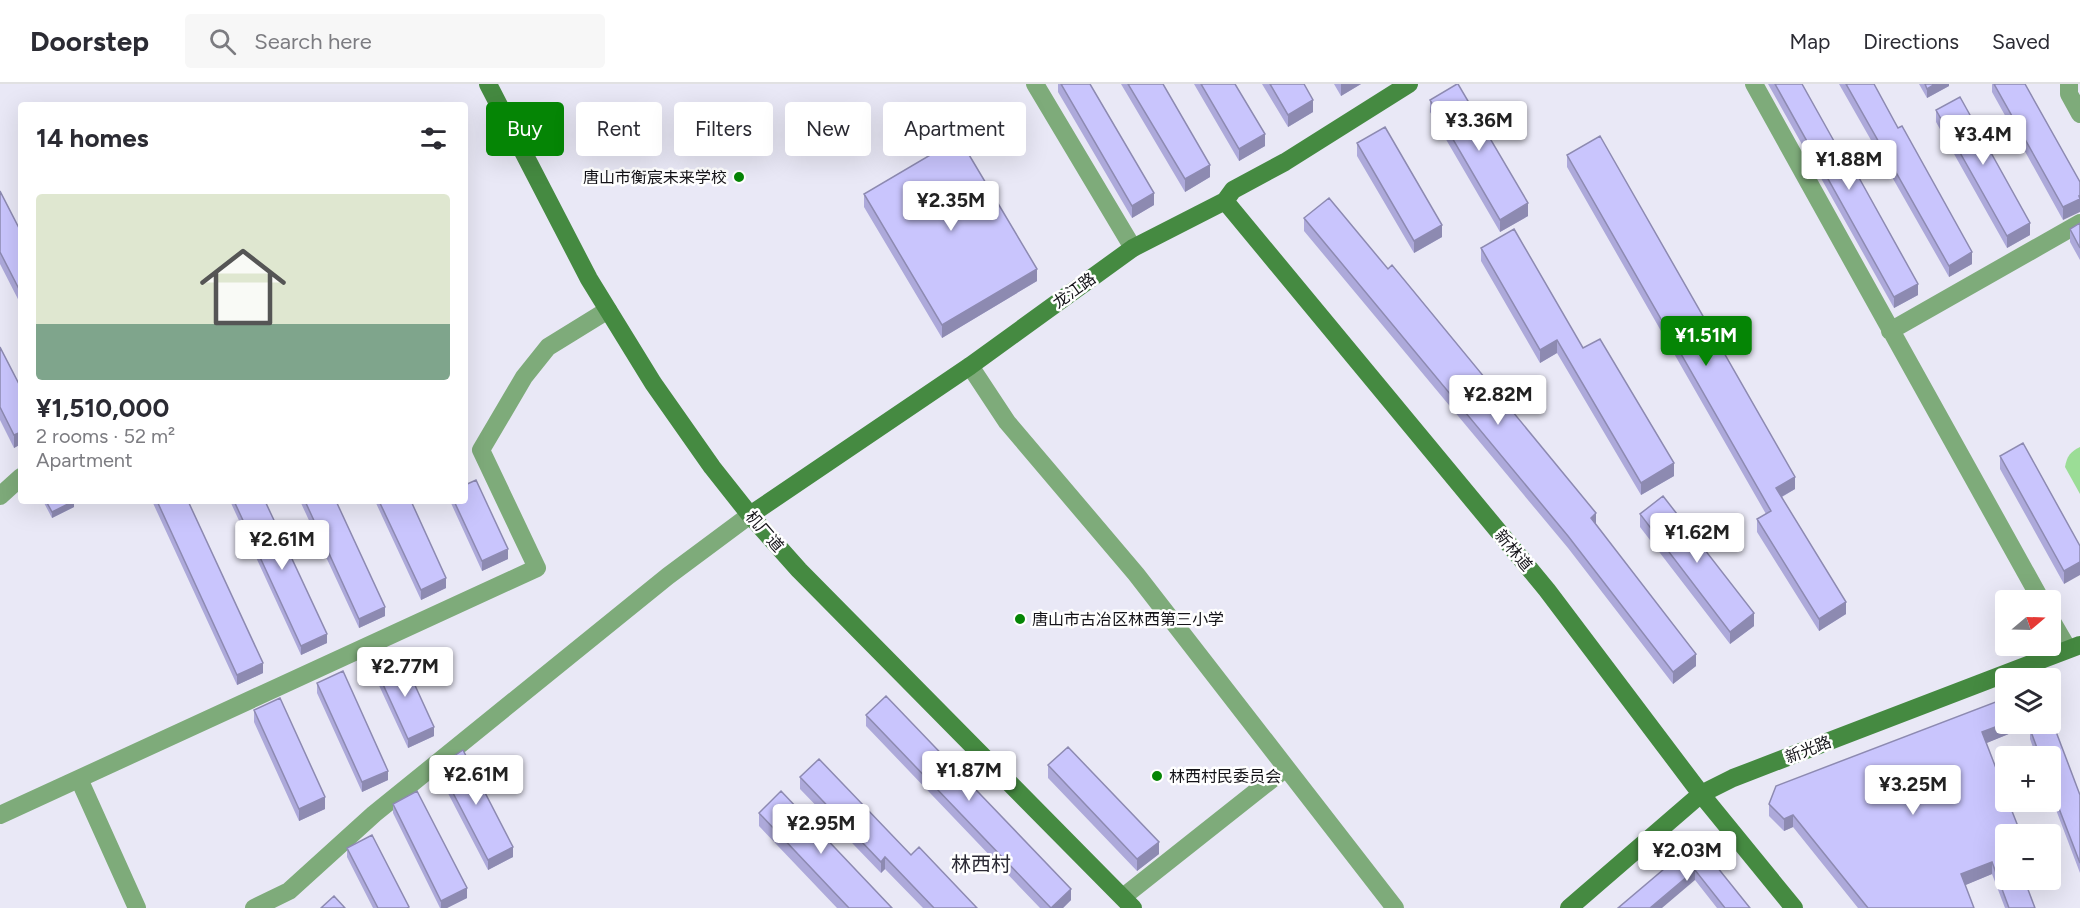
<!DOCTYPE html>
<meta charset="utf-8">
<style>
:root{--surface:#fff;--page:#f7f7f7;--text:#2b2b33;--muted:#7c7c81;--line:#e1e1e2;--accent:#058505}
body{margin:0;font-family:Figtree,"Noto Sans SC",sans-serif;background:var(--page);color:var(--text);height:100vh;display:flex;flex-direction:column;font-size:22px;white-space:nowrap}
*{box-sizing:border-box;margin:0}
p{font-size:20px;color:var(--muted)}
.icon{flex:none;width:33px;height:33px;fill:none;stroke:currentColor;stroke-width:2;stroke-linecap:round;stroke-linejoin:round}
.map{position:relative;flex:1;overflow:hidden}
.panel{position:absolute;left:18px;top:18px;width:450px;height:402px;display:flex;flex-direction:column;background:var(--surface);border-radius:6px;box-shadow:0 6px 24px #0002}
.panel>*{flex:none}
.guide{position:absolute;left:486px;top:18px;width:570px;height:54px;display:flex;gap:12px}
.needle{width:39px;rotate:71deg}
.tools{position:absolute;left:1995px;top:506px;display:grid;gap:12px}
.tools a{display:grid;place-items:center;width:66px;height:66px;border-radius:6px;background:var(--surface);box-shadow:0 6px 24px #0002;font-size:30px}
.price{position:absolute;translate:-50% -51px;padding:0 14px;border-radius:6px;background:#fff;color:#222;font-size:20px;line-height:39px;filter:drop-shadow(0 2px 3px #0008)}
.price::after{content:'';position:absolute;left:50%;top:36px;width:18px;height:14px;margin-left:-9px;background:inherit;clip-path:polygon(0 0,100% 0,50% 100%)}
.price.current{background:var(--accent);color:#fff}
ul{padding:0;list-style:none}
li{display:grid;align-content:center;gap:12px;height:318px;padding:0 18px}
li span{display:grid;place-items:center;height:186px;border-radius:6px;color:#555}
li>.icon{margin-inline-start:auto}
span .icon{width:108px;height:108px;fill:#fffc;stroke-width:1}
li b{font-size:26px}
h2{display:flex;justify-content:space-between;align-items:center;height:72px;padding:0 18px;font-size:26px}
.tag{padding:0 21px;border-radius:6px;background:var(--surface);box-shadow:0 6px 24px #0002;font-size:21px;line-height:54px}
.tag.current{background:var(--accent);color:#fff}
header{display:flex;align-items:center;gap:36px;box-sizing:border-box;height:84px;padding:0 30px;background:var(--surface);border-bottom:2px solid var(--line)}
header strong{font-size:28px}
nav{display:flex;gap:33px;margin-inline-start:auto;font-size:21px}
.search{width:420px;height:54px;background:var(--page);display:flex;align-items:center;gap:15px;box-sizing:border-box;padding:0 21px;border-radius:6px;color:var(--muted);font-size:22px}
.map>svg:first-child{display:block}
.green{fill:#9bdd96}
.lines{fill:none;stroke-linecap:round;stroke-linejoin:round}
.street{stroke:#7eab7a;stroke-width:18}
.secondary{stroke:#458a41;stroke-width:18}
.wall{fill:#ada9da}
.shaded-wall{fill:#8d8ab1}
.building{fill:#c9c5fd;stroke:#8d8ab1;stroke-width:1.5}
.poi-dot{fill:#058505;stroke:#fff;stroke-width:2}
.labels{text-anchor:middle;stroke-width:5;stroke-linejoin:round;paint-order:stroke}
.poi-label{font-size:16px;fill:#141318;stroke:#fff;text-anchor:start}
.street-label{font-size:16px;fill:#141318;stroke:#fff}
.quarter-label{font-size:20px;fill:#2c2b35;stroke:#fff}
</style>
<header>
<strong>Doorstep</strong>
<div class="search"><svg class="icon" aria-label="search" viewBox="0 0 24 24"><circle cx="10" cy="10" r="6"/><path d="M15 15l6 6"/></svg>Search here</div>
<nav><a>Map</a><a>Directions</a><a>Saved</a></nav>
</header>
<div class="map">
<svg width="2080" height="824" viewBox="0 0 2080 824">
<rect width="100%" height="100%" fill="#e9e8f6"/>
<path class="green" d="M2080,363v47l-15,-27c2,-11 5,-15 15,-20z"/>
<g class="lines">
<path class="street" d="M1035,0l98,164
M1754,0l287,516
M2069,0v10l11,20
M1890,247l190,-108
M970,282l37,56 129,152 259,334
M0,412l21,-19
M2050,534l18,31
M79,695l58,129
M0,731l537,-247 -56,-118 43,-73 24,-30 60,-37
M1123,813l163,-129
M254,824l35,-17 85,-77 294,-238 82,-61"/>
<path class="secondary" d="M488,0l101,195 64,104 59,84 38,48 49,55 334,338
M1225,117l322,389 154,204 93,114
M750,431l220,-149 163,-118 92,-47 8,-11 52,-28 124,-78
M1569,824l132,-114 32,-16 347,-133"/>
</g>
<path class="wall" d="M1058,0h32l64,121 -22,13 -74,-126z
M1121,0h42l47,93 -25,15z
M1194,0h41l30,62 -26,15z
M1262,0h42l9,28 -25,15z
M1334,0h27l-20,12z
M1768,0h34l116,211 -24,13z
M1839,0h35l98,180 -23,13z
M1919,0h30v2l-22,12z
M1992,0h33l55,98 -17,38 -71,-128z
M1430,16l98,116 -28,16 -70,-120z
M1936,26l94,125 -23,13 -71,-126z
M1357,59l85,94 -28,16 -57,-97z
M1567,71l228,334 -13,8 64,117 -27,17 -62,-99v-13l9,-5 -199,-347z
M0,107l21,41v73l-21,-41z
M864,110l173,87 -95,57 -78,-131z
M1304,134l84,51 208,255 100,142 -23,18 -105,-136 -264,-317z
M2080,139v37l-10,-18v-13z
M1481,164l102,100 91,128 -33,19 -84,-142 -17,10 -59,-102z
M0,263l21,41v56l-7,4 -14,-28z
M2000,372l80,90 -16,38 -64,-115z
M43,417h31v6l-22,11z
M152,417h36l75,172 -26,12z
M230,417h35l62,142 -26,12z
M300,417h36l49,115 -26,12z
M375,417h36l35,87 -25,12z
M450,417h15l43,58 -26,12z
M1640,430l114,112 -24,18 -90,-117z
M376,585l58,67 -26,12 -32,-69z
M317,599l71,97 -26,12 -45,-99z
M254,626l71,99 -26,12 -45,-99z
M866,631l205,185 -8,8h-23l-174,-182z
M2052,637l28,74v78l-30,-79v-38h-14l-6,-17v-10l17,-6h3v-1z
M2016,639v8l-30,12 20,91 29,74h-30l-13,-34 -27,11 9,23h-116l-65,-81 -9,4 -15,-15v-12z
M1048,681l111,89 -22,17 -89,-93z
M439,682l74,91 -25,13 -49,-94z
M800,693l111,78 66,53h-54l-38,-39 -4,4 -81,-84z
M393,720l74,94 -20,10h-7l-47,-95z
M759,729l133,95h-55l-78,-82z
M1690,763l60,61h-33l-22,-28z
M347,764l62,60h-36l-26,-51z"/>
<path class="shaded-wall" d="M1341,0h20l-20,12z
M1935,0h14v2l-22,12v-9z
M1313,16v12l-25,15v-12z
M1265,50v12l-26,15v-12z
M1210,81v12l-25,15v-13z
M1154,109v12l-22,13v-12z
M2079,112h1v16l-17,8v-13z
M1528,119v13l-28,16v-12z
M2030,139v12l-23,13v-12z
M1442,141v12l-28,16v-12z
M1972,168v12l-23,13v-11z
M1037,185v12l-95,57v-13z
M1918,200v11l-24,13v-11z
M1557,256v13l-17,10v-13z
M21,348v12l-7,4v-13z
M1674,379v13l-33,19v-12z
M1795,393v12l-19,11v-12z
M74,417v6l-22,11v-6z
M1596,429v12l-5,-7z
M508,465v10l-26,12v-10z
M2080,478v13l-16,9v-13z
M446,494v10l-25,12v-10z
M1846,518v12l-27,17v-12z
M385,523v9l-26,12v-9z
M1754,529v13l-24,18v-12z
M327,550v9l-26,12v-9z
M1696,570v12l-23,18v-12z
M263,579v10l-26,12v-10z
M2006,639h10v8l-34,14v-13z
M434,643v9l-26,12v-9z
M388,687v9l-26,12v-10z
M325,713v12l-26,12v-12z
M1793,731v12l-9,4v-12z
M1159,758v12l-22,17v-12z
M513,763v10l-25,13v-10z
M885,773v12l-4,4v-11z
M1992,778v12l-31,13v-13z
M1695,786v10l-33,28h-12z
M467,804v10l-20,10h-6v-7z
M1071,805v11l-8,8h-12z"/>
<path class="building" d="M1061,0h29l64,109 -22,13z
M1128,0h35l47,81 -25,14z
M1201,0h34l30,50 -26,15z
M1270,0h34l9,16 -25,15z
M1457,0h1l70,119 -28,17 -70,-120z
M1775,0h27l42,75 4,-1 70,126 -24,13z
M1846,0h28l24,44 4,-2 70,126 -23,14z
M1925,0h10l-8,5z
M1994,0h31l55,98v14h-1l1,3 -17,8z
M1960,13l70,126 -23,13 -71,-126z
M1385,43l57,98 -28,16 -57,-98z
M1600,52l195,341 -19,11 70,114 -27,17 -62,-100 14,-8 -204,-356z
M959,54l78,131 -95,56 -78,-131z
M0,107l21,41v61l-21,-41z
M1329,114l59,71 4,-4 204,248 -5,5 105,136 -23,18 -105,-136 -264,-318z
M2080,139v25l-10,-19z
M1514,145l69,119 17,-9 74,124 -33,20 -84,-143 -17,10 -59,-102z
M0,263l21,41v44l-7,3 -14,-28z
M2023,359l57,103v16l-16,9 -64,-115z
M476,396l32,69 -26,12 -28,-60h11v-16z
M1663,412l91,117 -24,19 -90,-118z
M46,417h28l-22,11z
M157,417h31l75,162 -26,12z
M234,417h31l62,133 -26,12z
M305,417h31l49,106 -26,12z
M379,417h32l35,77 -25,12z
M402,573l32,70 -26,12 -32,-70z
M343,587l45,100 -26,11 -45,-99z
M886,612l185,193 -20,19 -185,-193z
M280,614l45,99 -26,12 -45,-99z
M2006,614v25l-24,9 24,62v7h2l13,33h-15v45h18l11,29h-26l-17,-46 -31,12 13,34h-106l-75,-93 -9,4 -15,-15 7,-18z
M2052,637l28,74v68l-30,-78v-29h-10l-10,-27 17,-6h3v-1z
M1068,663l91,95 -22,17 -89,-94z
M463,666l50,97 -25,13 -49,-94z
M819,675l92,96 8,-8 58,61h-43l-49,-51 -4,5 -81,-85z
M417,707l50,97 -26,13 -48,-97z
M781,707l111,117h-43l-90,-95z
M372,751l37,72 -2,1h-29l-31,-60z
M1690,763h11l49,61h-25l-30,-38 -45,38h-32z
M334,812l11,12h-24z"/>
<g class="poi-dot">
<circle cx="739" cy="93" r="6"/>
<circle cx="1020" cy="535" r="6"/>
<circle cx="1157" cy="692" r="6"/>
</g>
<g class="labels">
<g class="poi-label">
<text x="727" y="99" text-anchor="end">唐山市衡宸未来学校</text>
<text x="1032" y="541">唐山市古冶区林西第三小学</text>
<text x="1169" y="698">林西村民委员会</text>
</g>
<g class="street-label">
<text transform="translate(1074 206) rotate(-36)" y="6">龙江路</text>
<text transform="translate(765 447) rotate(49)" y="6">机厂道</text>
<text transform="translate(1514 466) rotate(50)" y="6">新林道</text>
<text transform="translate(1808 665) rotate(-21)" y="6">新光路</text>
</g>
<g class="quarter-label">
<text x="981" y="787">林西村</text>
</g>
</g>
</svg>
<div class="tools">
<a><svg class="needle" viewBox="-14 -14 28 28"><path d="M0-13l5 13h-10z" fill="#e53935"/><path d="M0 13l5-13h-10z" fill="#7c7c81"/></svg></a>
<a><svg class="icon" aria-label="layers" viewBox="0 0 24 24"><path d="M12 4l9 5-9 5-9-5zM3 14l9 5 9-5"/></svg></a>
<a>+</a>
<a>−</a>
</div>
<b class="price" style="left:1479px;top:68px">¥3.36M</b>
<b class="price" style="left:1983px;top:82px">¥3.4M</b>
<b class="price" style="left:1849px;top:107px">¥1.88M</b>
<b class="price" style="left:951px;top:148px">¥2.35M</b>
<b class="price current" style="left:1706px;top:283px">¥1.51M</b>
<b class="price" style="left:1498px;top:342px">¥2.82M</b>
<b class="price" style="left:1697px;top:480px">¥1.62M</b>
<b class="price" style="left:282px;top:487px">¥2.61M</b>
<b class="price" style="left:405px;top:614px">¥2.77M</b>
<b class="price" style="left:969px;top:718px">¥1.87M</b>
<b class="price" style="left:476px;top:722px">¥2.61M</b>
<b class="price" style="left:1913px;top:732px">¥3.25M</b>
<b class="price" style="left:821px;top:771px">¥2.95M</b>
<b class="price" style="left:1687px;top:798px">¥2.03M</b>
<div class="guide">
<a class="tag current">Buy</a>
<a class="tag">Rent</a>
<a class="tag">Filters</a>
<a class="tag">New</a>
<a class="tag">Apartment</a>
</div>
<section class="panel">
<h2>14 homes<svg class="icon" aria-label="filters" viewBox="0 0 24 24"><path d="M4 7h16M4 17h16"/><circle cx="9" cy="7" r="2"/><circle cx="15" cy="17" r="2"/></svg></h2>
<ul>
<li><span style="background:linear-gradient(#dfe7d0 70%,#7fa58c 0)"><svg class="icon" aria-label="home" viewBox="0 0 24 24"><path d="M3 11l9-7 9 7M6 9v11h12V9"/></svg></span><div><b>¥1,510,000</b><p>2 rooms · 52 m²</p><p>Apartment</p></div></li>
</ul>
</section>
</div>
